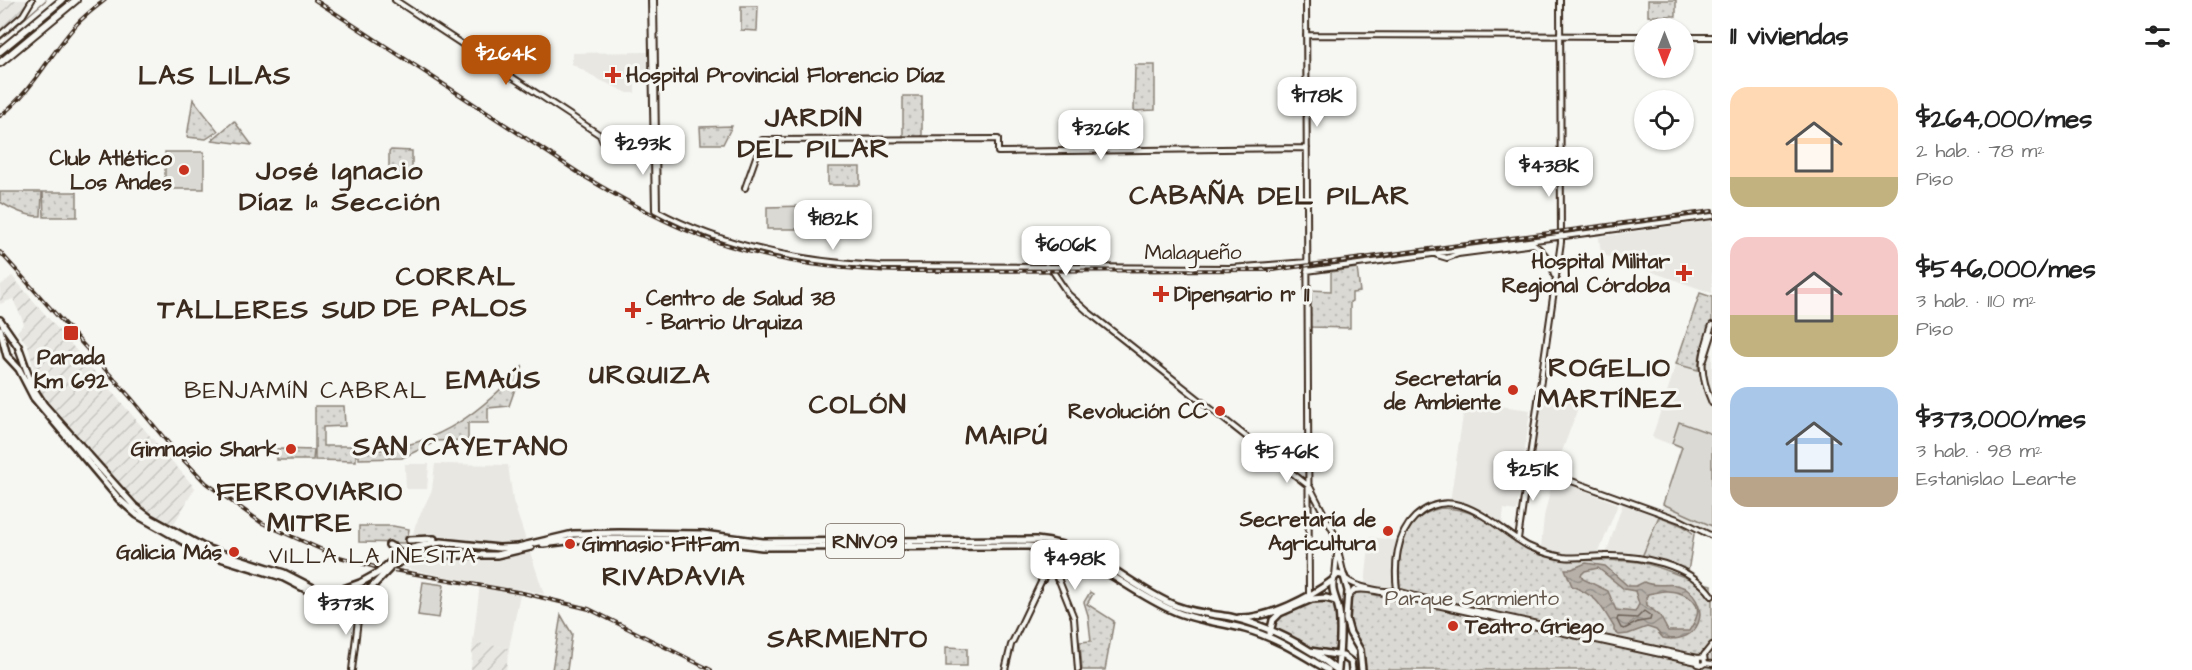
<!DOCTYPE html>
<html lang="es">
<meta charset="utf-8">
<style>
:root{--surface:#fff;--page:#f6f6f6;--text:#222;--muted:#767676;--accent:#b45309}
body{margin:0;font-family:"Architects Daughter",sans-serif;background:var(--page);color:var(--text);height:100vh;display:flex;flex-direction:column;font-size:22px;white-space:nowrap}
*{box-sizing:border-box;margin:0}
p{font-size:20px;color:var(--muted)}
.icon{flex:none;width:33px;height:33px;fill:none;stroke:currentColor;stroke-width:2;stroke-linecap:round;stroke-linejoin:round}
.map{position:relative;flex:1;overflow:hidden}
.panel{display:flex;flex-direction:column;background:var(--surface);width:480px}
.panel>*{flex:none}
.needle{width:39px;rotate:180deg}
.buttons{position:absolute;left:1634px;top:18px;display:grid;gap:12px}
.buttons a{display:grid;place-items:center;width:60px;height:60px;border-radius:50%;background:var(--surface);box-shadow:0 2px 4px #0004;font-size:30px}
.price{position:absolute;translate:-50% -51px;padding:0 14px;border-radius:12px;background:#fff;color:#222;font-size:20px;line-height:39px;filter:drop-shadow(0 2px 3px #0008)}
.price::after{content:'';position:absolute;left:50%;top:36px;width:18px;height:14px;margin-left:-9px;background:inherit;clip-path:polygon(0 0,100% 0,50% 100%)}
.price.current{background:var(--accent);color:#fff}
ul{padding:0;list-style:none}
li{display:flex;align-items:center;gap:18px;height:150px;padding:0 18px}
li span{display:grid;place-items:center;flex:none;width:168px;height:120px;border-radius:18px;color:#555}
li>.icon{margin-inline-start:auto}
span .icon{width:72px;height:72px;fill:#fffc;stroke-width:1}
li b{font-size:26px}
h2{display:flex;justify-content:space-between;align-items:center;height:72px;padding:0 18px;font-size:26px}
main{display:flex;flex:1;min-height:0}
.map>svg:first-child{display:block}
.built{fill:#e8e7e2}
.industrial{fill:url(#industrial-furrows)}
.park{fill:url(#park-dots);stroke:#8a8278;stroke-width:1.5}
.pitch{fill:#dad9d3;stroke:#8a8278;stroke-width:1.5}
.water{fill:url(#water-waves);stroke:#857a71;stroke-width:1.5;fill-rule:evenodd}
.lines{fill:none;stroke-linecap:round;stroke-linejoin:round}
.shore{stroke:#6c6056;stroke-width:1.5}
.stream{stroke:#857a71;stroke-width:1.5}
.secondary-casing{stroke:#3b2a1e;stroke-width:8}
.primary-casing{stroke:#3b2a1e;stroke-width:10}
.highway-casing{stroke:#3b2a1e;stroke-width:10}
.secondary{stroke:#f6f6f2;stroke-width:4}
.primary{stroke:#f6f6f2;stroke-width:5}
.highway{stroke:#f6f6f2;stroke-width:6}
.rail-casing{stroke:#3b2a1e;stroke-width:4}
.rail{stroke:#f6f6f2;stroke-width:1.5;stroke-dasharray:4.5;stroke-linecap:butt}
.poi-dot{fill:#c8321e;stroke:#f6f6f2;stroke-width:2}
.labels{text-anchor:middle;stroke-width:6;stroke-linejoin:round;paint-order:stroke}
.shield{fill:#f6f6f2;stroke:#73675e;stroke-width:1.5}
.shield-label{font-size:20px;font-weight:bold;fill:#3b2a1e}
.poi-label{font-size:21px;font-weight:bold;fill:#3b2a1e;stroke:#f6f6f2;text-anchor:end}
.street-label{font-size:21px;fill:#3b2a1e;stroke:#f6f6f2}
.park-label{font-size:21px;fill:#63564b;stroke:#f6f6f2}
.neighbourhood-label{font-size:22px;letter-spacing:1.5px;fill:#3b2a1e;stroke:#f6f6f2}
.quarter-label{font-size:24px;letter-spacing:1.5px;fill:#3b2a1e;stroke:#f6f6f2}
.district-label{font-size:27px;font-weight:bold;letter-spacing:1.5px;fill:#3b2a1e;stroke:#f6f6f2}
</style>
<main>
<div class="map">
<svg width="1712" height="670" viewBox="0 0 1712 670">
<defs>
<pattern id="industrial-furrows" width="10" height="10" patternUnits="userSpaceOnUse" patternTransform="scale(1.5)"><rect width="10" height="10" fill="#e8e7e2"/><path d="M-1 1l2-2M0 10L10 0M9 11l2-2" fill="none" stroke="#c8c6c1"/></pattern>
<pattern id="park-dots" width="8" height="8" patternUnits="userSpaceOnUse" patternTransform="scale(1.5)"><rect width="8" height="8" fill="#dad9d3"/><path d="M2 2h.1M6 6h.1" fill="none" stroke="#bcbab5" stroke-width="1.8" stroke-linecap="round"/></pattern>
<pattern id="water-waves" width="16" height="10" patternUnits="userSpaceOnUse" patternTransform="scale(1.5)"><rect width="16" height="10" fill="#b6b0a9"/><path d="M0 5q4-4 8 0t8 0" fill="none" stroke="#958f89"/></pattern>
</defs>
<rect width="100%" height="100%" fill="#f6f6f2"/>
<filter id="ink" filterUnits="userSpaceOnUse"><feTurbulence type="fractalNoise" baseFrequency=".0167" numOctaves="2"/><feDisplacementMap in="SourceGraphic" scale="12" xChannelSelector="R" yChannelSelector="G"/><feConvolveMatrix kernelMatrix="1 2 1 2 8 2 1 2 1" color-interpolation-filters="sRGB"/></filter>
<g filter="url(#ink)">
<path class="built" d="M649,52v17l-14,1v23h-7l-28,-13 -28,-16v-11z
M1712,220v73l-111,-39 -2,-17z
M1700,293l12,4v236l-51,-22 19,-63 -28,-11z
M1539,396l41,6 -26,72 -25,-10z
M1470,402l60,8 -13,101 -13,-2 -2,16 -17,-14 -35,-9 14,-93z
M405,464h24l-2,25h-21z
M435,464l73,1 5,36 31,93 -23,-5 -12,59 -36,-6 7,-58 -80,-17 42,-10 -2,-19 -28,1 3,-13 17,-36z
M1553,478l65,26 -19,48 -33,2 -25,-6 3,-31z
M1623,503l36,13 -17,41 -36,-3z
M1370,537l29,4 -4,18 -2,30 -28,-4z"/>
<path class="industrial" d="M0,0h29l-5,11 -24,19z
M12,276l183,212 -22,37 -37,-20 -97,-114 -11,-46 -11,-13 7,-9 -11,-24 -13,5v-18z
M473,642l36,6 -3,22h-35z"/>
<path class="park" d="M1648,0h28v16h-28z
M741,6h17l-1,25 -16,-1z
M1135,65h20v45l-21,1z
M903,96h19v44h-19z
M193,99l25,32 -12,8 -19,-2z
M1071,115h16v33h-16z
M234,121l18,24 -40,-5z
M732,126l-9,18h-22l-1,-17z
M391,150l21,1v22l-23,-1v-20z
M828,167h32v18h-32z
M0,192h42l-1,24c-13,1 -30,-7 -41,-14z
M43,192h34v25h-33z
M1357,268l3,24 -8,1v8l-2,1v26l-40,-1v-37l21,1v-19z
M1700,293l12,4v23l-12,34 -2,16 -22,-6z
M523,366l-14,40 -21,2v15h-20v17l-37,1v3l-29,14 -43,1v-8c70,0 118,-34 164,-85z
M315,406h29l1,20 -22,1v19h33v15l-41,-1z
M277,449l37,1 -1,10h-36z
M1441,508c47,0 60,33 101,47 31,10 65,2 96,7 26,4 48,19 74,23v85h-346l-2,-20 -12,-20 -4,-20v-7l3,-6 7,-6 43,10c-3,-38 -7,-82 40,-93z
M1659,516l24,10 11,8 -6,38 -25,-11 -21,-4z
M359,526h34l16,3 -2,12 -3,2 -45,-1z
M1090,592l3,2 -6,10 27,17 -9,49h-23l-2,-28 11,-1 -3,-26 -4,-13z
M1312,600c8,0 17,-2 23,4 6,7 4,41 -2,47h-20l-38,-21 -1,-3 4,-11z
M561,615l11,19 -5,36h-15z
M946,647l21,1v18h-21z"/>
<path class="pitch" d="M165,152h39v37h-39z
M805,206v23h-38v-22z
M1679,422l33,12v92l-49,-22 19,-57 -10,-4z
M423,582l21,3 -5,33 -21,-3z"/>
<path class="water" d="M1586,563l19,3 23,20h8l8,-4c13,7 27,-2 41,6 27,19 16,57 -22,50l-7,-8 -9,-3 -19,7 -9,1 -5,-4v-4c-15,-24 -15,-29 -42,-41l-7,-17h7zM1598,568l26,21 11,2 4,13 -4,8 -19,-2 -8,-19 -25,-12 -2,-4 4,-4zM1664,591c14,-1 40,8 32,27 -1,4 -5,9 -7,13h-21l-8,-15 -13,-11 -1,-7 2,-4z"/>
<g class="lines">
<path class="shore" d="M1644,611l7,5 -1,4 -12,2 -14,7 -3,-1 -4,-8 1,-3 19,1z"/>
<path class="stream" d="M0,40l46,-40"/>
<g class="secondary-casing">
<path id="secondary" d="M395,0l205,135 3,7h53
M651,0l4,210c68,37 148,52 225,56l351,2 76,-6
M654,0l3,211
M1306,0l3,595
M0,35l23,-20 9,-15
M1306,35l338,1
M1683,37h29
M745,188l17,-48 236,-1v13l309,-4
M1437,255l10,3 11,-4 76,-10c10,8 19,18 20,31
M1046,266l6,4 16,24 19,17 223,176 24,46 10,43
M1307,271l405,-55
M1712,325c-11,32 -14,46 0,78
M1704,360l8,-25
M1527,465l153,55 32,16
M1518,539l43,-297 -1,-242
M1335,576l2,-22
M1058,578l16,40 4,52
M1346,579c9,8 40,15 51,11
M1397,590c-3,-24 -1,-55 18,-73 40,-37 79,10 113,29 11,5 23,9 35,11 14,2 28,-1 41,-1 37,-1 86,8 108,40
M1401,592l48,13 249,53
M1400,597l297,65
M1348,598l6,-8c12,-2 32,2 43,8l4,-2
M1704,657l-6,1v6l4,1 3,-2 -1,-8 8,-10
M1705,663l7,1
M352,670l8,-67 -7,-4
M1005,670l6,-25 31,-65"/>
</g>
<g class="primary-casing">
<path id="primary" d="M0,320l18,26 15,42 11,17 90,101 16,12 55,30 79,25 39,20 15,-2 22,-8 18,-10 15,-13 19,-12 29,-6 58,6 19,-1 55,-13 46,-1 84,1 60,8 273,-2c61,6 88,44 140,66 18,7 36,8 54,11 37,8 77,29 107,53
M0,329l7,27 12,13 15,29 85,101 18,16 67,38 78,24 39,20 23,3 13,-2 9,-5 26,-27 12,-6 25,-5h68l34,-8
M409,540l25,-1
M543,544l41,-5h118l60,8 266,-1c61,2 94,43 146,65 22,10 48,11 71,18 30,8 56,25 83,41
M389,545l7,4 -3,11
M1031,547l8,5 8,14 -5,14
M1058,579c-2,-11 -8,-22 7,-27
M1239,618c29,1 72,-21 94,-38
M1270,633l3,-13 7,-7 32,-14 14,-1 10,3
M1310,651l33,5 8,6 1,8
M1338,670c1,-19 4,-39 1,-59 -2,-13 -9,-19 -5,-33l4,-4 6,2 4,15 -2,28 4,14 10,17 2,20"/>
</g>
<g class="highway-casing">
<path id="highway" d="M0,51l62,-51
M0,63l76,-63"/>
</g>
<use href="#secondary" class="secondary"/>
<use href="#primary" class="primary"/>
<use href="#highway" class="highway"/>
<g class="rail-casing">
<path id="rail" d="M315,0l270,177c32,19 64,37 98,52 69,30 146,41 221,42l369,-1 439,-59
M0,116c32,-24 50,-62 76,-91 9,-10 19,-17 29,-25
M0,252l131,146 43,52 32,33 56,40 74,33 39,11
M393,570l130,23 66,16 122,61"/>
</g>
<use href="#rail" class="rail"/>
</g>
</g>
<g class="poi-dot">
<path d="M610 66h6v6h6v6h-6v6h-6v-6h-6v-6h6z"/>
<circle cx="184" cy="170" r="6"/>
<path d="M1681 264h6v6h6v6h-6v6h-6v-6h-6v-6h6z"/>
<path d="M1158 285h6v6h6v6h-6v6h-6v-6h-6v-6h6z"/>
<path d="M630 301h6v6h6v6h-6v6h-6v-6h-6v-6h6z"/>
<rect x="63" y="325" width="16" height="16" rx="3"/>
<circle cx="1513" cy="390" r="6"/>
<circle cx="1220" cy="411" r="6"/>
<circle cx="291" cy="449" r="6"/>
<circle cx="1388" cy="531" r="6"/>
<circle cx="570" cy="544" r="6"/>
<circle cx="234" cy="552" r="6"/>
<circle cx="1453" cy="626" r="6"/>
</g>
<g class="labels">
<rect class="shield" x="826" y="524" width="78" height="34" rx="4.5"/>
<g class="shield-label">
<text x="865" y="548">RN1V09</text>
</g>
<g class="poi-label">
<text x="626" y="82" text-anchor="start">Hospital Provincial Florencio Díaz</text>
<text x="172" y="165">Club Atlético<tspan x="172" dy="24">Los Andes</tspan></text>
<text x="1670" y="268">Hospital Militar<tspan x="1670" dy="24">Regional Córdoba</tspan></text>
<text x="1174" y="301" text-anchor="start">Dipensario n° 11</text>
<text x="646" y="305" text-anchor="start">Centro de Salud 38<tspan x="646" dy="24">- Barrio Urquiza</tspan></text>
<text x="71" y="364" text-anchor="middle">Parada<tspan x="71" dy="24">Km 692</tspan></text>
<text x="1501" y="385">Secretaría<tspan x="1501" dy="24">de Ambiente</tspan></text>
<text x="1208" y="418">Revolución CC</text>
<text x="279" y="456">Gimnasio Shark</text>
<text x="1376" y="526">Secretaría de<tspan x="1376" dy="24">Agricultura</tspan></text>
<text x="582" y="551" text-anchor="start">Gimnasio FitFam</text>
<text x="222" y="559">Galicia Más</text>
<text x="1465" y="633" text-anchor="start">Teatro Griego</text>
</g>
<g class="street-label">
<text x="1193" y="259">Malagueño</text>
</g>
<g class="park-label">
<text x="1472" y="605">Parque Sarmiento</text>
</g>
<g class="neighbourhood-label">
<text x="373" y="563">VILLA LA INESITA</text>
</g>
<g class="quarter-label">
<text x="306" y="398">BENJAMÍN CABRAL</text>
</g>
<g class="district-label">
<text x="215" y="84">LAS LILAS</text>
<text x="814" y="126">JARDÍN<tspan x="814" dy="31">DEL PILAR</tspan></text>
<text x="340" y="179">José Ignacio<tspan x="340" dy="31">Díaz 1ª Sección</tspan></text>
<text x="1270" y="204">CABAÑA DEL PILAR</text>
<text x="456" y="285">CORRAL<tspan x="456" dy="31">DE PALOS</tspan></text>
<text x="267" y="318">TALLERES SUD</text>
<text x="1610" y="376">ROGELIO<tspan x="1610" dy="31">MARTÍNEZ</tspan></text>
<text x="650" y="383">URQUIZA</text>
<text x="494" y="388">EMAÚS</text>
<text x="858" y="413">COLÓN</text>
<text x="1007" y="444">MAIPÚ</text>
<text x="461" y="455">SAN CAYETANO</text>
<text x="310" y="500">FERROVIARIO<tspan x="310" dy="31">MITRE</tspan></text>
<text x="674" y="585">RIVADAVIA</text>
<text x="848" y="647">SARMIENTO</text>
</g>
</g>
</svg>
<div class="buttons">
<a><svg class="needle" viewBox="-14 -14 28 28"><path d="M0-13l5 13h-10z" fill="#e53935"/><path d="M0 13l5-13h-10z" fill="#767676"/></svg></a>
<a><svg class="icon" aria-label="locate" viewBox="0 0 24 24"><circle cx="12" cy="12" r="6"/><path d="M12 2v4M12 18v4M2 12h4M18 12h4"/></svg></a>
</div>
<b class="price current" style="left:506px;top:86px">$264K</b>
<b class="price" style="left:1317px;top:128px">$178K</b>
<b class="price" style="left:1101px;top:161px">$326K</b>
<b class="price" style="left:643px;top:176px">$293K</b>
<b class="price" style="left:1549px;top:198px">$438K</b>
<b class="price" style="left:833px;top:251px">$182K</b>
<b class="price" style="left:1066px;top:277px">$606K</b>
<b class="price" style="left:1287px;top:484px">$546K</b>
<b class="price" style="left:1533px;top:502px">$251K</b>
<b class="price" style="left:1075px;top:591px">$498K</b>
<b class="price" style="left:346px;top:636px">$373K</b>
</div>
<section class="panel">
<h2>11 viviendas<svg class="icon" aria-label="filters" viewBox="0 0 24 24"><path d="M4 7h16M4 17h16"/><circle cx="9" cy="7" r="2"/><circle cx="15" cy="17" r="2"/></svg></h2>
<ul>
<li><span style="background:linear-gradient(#ffd9b3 75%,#c2b280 0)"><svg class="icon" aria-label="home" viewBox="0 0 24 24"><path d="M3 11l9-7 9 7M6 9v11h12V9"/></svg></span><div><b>$264,000/mes</b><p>2 hab. · 78 m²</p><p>Piso</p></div></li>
<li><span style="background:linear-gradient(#f6c9c9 65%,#c2b280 0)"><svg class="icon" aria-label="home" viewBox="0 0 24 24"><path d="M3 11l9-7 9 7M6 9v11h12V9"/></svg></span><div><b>$546,000/mes</b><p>3 hab. · 110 m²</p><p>Piso</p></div></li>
<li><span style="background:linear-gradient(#a9c7e8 75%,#b9a48a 0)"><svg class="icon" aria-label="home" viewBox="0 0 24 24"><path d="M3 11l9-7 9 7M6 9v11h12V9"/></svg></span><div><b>$373,000/mes</b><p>3 hab. · 98 m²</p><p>Estanislao Learte</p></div></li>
</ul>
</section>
</main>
